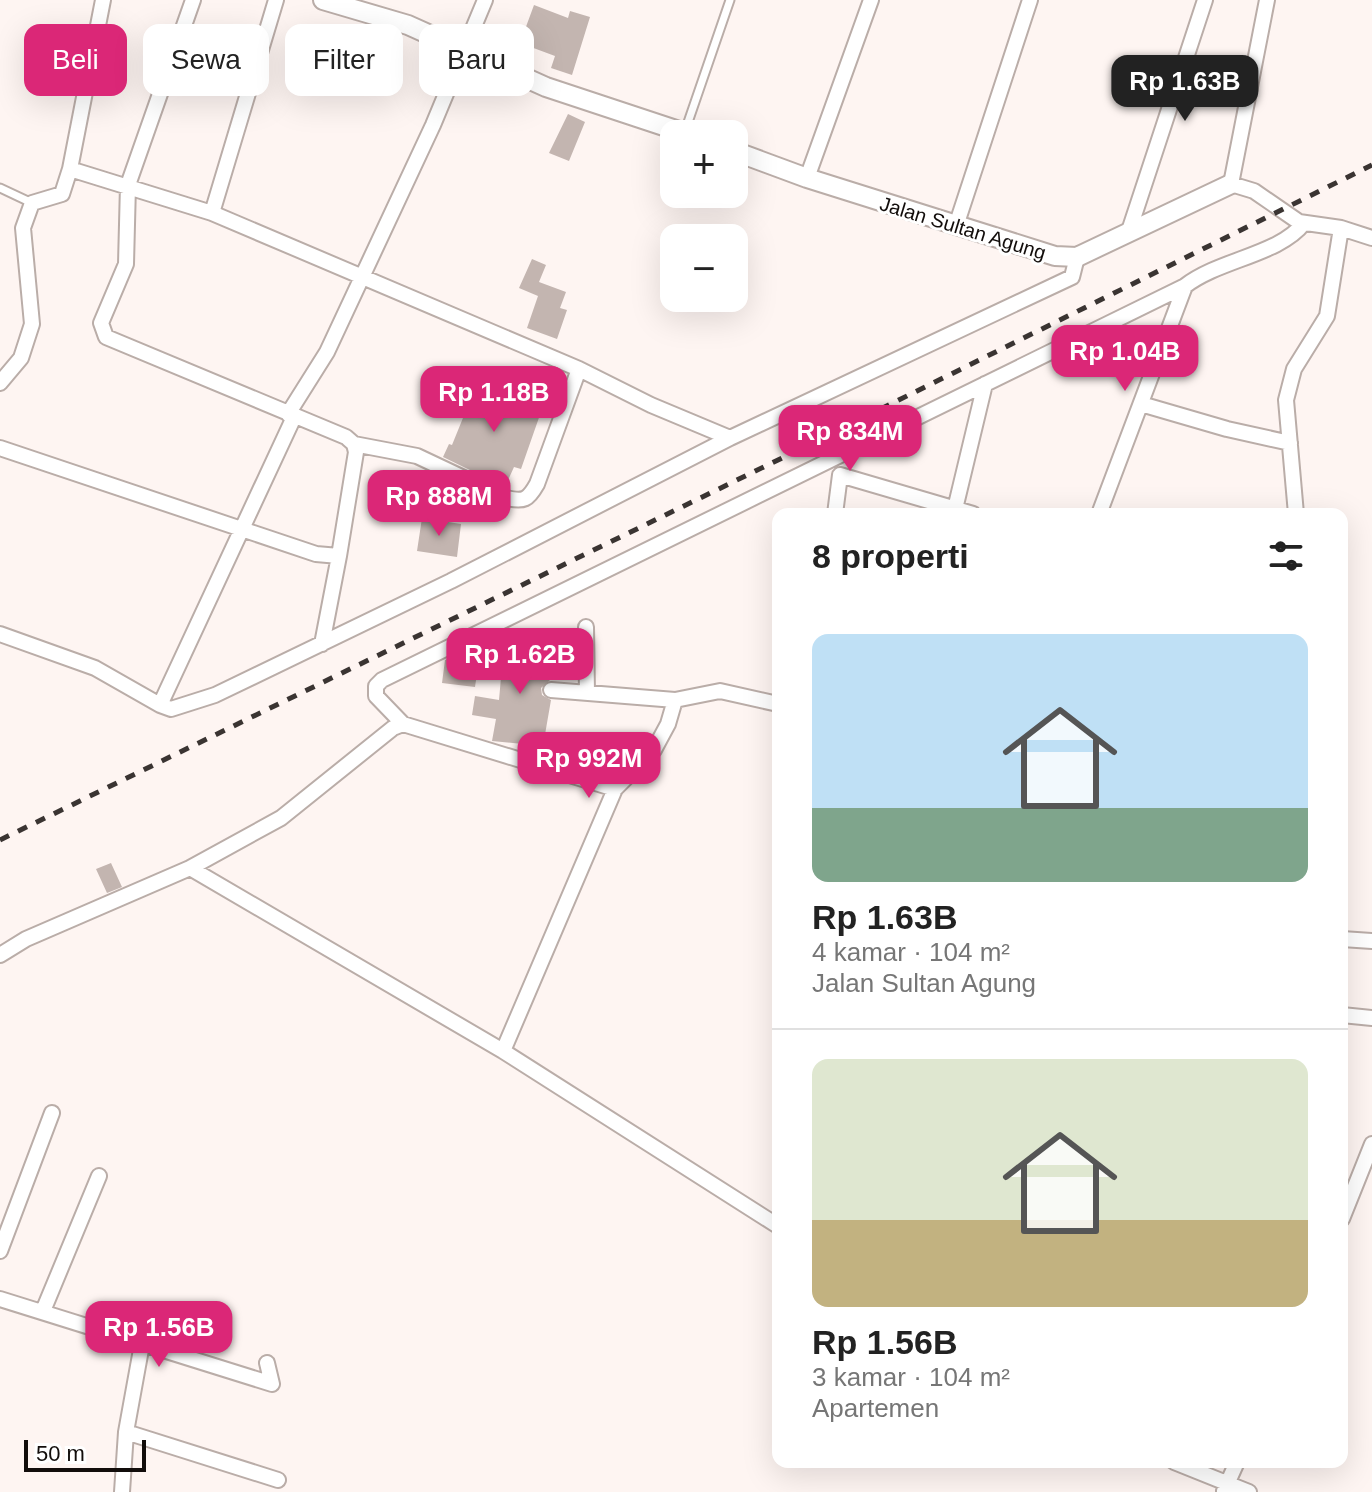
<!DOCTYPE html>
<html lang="id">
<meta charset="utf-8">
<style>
:root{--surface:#fff;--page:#f6f6f6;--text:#222;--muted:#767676;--line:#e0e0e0;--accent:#db2777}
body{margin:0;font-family:Arial,sans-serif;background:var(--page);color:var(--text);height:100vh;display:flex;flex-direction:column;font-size:30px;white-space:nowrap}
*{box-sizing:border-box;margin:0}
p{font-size:26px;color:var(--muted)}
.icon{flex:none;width:44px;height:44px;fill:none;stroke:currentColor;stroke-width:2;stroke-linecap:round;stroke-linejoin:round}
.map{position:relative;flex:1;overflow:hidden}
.details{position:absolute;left:772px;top:508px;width:576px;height:960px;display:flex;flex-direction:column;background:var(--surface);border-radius:16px;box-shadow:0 8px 32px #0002}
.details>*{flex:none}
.guide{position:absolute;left:24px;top:24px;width:628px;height:72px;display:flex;gap:16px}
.tools{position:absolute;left:660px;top:120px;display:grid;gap:16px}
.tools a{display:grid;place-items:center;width:88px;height:88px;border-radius:16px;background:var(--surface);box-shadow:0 8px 32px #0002;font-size:40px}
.scale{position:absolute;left:24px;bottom:20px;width:122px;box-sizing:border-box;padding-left:8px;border:4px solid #120d0b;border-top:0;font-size:22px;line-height:28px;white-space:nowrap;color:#120d0b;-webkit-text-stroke:6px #fff;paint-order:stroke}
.price{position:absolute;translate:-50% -68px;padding:0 18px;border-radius:16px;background:var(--accent);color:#fff;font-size:26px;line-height:52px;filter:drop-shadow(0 2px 4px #0008)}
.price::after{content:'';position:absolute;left:50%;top:48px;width:24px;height:18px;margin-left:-12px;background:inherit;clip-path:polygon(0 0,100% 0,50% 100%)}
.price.selected{background:#222;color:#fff}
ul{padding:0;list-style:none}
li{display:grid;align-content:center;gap:16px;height:424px;padding:0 40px}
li+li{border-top:2px solid var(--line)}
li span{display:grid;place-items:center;height:248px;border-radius:16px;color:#555}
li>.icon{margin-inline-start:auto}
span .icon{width:144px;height:144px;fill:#fffc;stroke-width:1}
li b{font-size:34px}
h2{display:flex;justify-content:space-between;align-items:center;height:96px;padding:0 40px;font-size:34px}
.tag{padding:0 28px;border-radius:16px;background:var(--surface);box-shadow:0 8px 32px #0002;font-size:28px;line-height:72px}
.tag.selected{background:var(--accent);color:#fff}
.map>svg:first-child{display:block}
.building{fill:#c3b5b0}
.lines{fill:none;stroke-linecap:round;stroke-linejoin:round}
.service-casing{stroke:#baada8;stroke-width:11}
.minor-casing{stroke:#baada8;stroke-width:18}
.tertiary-casing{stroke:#baada8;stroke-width:22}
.service{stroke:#fff;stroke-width:7}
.minor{stroke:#fff;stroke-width:14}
.tertiary{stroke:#fff;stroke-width:18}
.rail{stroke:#3a3432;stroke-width:5;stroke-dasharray:10 10;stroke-linecap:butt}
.labels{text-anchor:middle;stroke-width:6;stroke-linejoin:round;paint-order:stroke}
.street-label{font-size:20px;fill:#120d0b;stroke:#fff}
</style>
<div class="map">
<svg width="1372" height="1492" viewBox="0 0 1372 1492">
<rect width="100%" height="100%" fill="#fef5f2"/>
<path class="building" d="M534,5l34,13 2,-7 20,6 -18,58 -21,-7 4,-12 -35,-13z
M568,114l17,8 -16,39 -20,-8z
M532,259l14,6 -7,17 27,10 -6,16 7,2 -10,29 -30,-11 11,-32 -19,-8z
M478,381l25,8 -2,5 41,15 -21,60 -7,-2 -9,20 -62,-30 6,-13 3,1z
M422,518l39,6 -4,33 -40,-6z
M504,644l48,3 -2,33 -9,8 1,7 9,5 -8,46 -51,-5 4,-22 -24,-4 3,-19 24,4z
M452,657l27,3 -4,27 -33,-4 3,-23z
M111,863l11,24 -15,6 -11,-24z"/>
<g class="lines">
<g class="service-casing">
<path id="service" d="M685,131l45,-131
M0,188l32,15"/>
</g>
<g class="minor-casing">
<path id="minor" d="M1267,0l-36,184 23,7 45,31 42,6 31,10
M70,169l142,44 367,156 72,36 79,33
M807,178l64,-178
M212,213l64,-213
M956,226l74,-226
M1128,234l77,-234
M0,383l21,-25 11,-34 -9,-96 9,-25 30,-9 8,-25 33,-169
M1141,404l86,25 63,14
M288,414l39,-62 106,-227 52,-125
M354,444l63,12 89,42c18,4 22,2 31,-14l42,-115
M0,448l316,106 23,2 17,-104 -2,-8 -8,-7 -240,-100 -5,-14 25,-59 2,-79 65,-185
M955,509l30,-125
M835,514l5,-39 133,39
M1099,514l86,-228
M1296,514l-10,-114 8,-31 33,-53 14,-88
M586,627l1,66
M0,634l95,34 65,37 134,-288
M322,644l17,-88
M551,690l124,10
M160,705l11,4 44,-14 236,-114 279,-143 342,-161 5,-20
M403,724l-27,-28v-10l6,-6 803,-394c35,-27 94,-31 119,-63
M190,868l91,-50 112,-90 10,-4 212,65
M1342,939l30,2
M0,955l26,-16 164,-71 313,183 275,175
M1342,1015l30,3
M503,1051l112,-262 39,-39 14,-26 7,-24 45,-9 58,13
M1342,1219l30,-75
M0,1251l52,-138
M0,1299l272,85 -5,-21
M43,1311l56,-135
M126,1432l152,48
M1174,1462l75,30
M1224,1491l13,-29
M122,1492l4,-60 16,-88"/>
</g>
<g class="tertiary-casing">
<path id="tertiary" d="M323,0l85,25 138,62 142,47
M734,151l73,27 248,78 22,1 154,-73"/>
</g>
<use href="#service" class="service"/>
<use href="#minor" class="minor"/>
<use href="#tertiary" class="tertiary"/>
<path class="rail" d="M0,840l778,-380 594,-295"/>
</g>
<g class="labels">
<g class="street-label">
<text transform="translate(963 228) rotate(17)" y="7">Jalan Sultan Agung</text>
</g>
</g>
</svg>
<div class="tools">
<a>+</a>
<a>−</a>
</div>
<div class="scale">50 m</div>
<b class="price selected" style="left:1185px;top:123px">Rp 1.63B</b>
<b class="price" style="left:1125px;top:393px">Rp 1.04B</b>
<b class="price" style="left:494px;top:434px">Rp 1.18B</b>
<b class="price" style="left:850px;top:473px">Rp 834M</b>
<b class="price" style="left:439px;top:538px">Rp 888M</b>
<b class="price" style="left:520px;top:696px">Rp 1.62B</b>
<b class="price" style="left:589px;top:800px">Rp 992M</b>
<b class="price" style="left:159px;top:1369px">Rp 1.56B</b>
<div class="guide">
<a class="tag selected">Beli</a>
<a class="tag">Sewa</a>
<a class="tag">Filter</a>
<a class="tag">Baru</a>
</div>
<section class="details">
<h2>8 properti<svg class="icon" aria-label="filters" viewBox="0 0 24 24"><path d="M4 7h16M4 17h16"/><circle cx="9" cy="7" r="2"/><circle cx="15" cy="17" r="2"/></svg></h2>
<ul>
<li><span style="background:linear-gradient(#bfe0f5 70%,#7fa58c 0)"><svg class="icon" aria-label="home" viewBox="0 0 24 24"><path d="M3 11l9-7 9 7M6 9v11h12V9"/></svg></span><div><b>Rp 1.63B</b><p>4 kamar · 104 m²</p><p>Jalan Sultan Agung</p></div></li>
<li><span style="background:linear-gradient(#dfe7d0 65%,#c2b280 0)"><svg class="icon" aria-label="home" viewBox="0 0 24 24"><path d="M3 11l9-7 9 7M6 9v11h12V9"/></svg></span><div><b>Rp 1.56B</b><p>3 kamar · 104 m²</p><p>Apartemen</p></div></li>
</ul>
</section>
</div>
